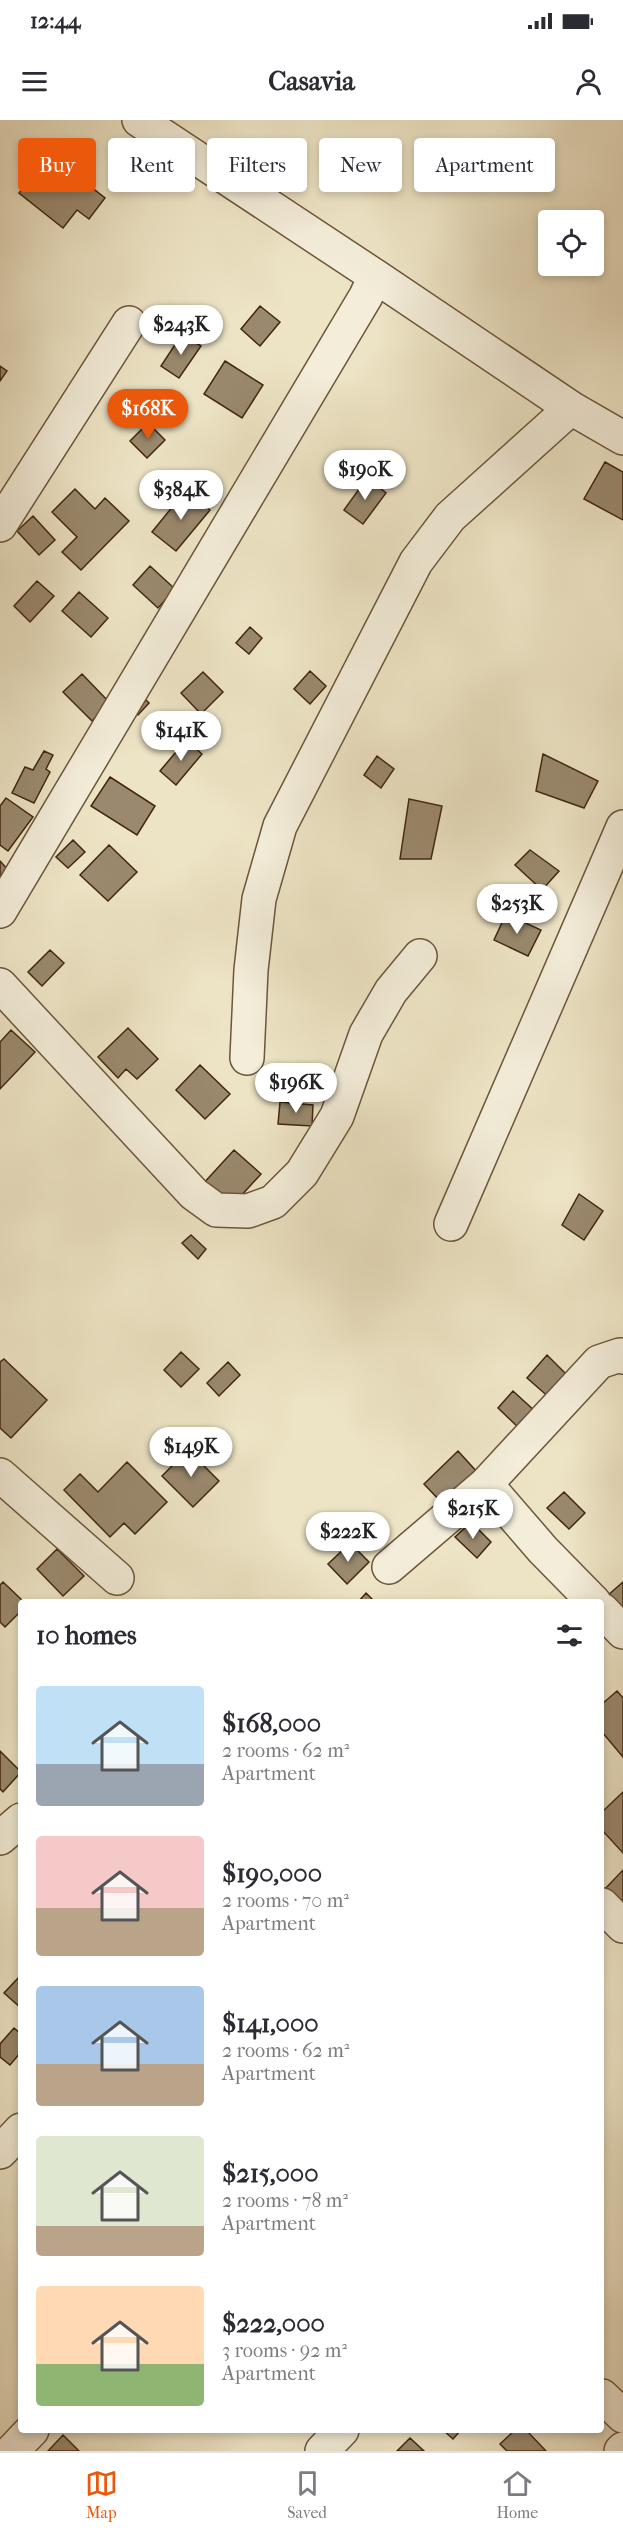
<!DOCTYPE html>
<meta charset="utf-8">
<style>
:root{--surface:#fff;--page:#f7f7f7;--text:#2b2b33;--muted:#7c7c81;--line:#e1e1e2;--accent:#ea580c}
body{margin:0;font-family:"IM FELL French Canon",serif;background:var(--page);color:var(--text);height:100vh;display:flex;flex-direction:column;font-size:22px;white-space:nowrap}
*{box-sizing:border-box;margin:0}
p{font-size:20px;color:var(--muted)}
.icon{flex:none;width:33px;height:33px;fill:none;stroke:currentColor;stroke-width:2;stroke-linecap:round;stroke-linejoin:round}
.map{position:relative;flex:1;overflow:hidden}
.drawer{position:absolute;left:18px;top:1479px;width:586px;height:834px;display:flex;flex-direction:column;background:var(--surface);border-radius:6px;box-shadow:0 3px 9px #0003}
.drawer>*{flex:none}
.top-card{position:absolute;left:18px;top:18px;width:588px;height:54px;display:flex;gap:12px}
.buttons{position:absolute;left:538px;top:90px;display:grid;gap:12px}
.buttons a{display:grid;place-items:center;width:66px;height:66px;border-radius:6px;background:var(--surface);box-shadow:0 3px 9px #0003;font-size:30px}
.price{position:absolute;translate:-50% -51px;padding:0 14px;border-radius:21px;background:#fff;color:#222;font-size:20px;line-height:39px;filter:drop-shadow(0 2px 3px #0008)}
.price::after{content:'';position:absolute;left:50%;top:36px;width:18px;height:14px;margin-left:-9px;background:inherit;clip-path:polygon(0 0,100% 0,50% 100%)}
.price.selected{background:var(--accent);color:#fff}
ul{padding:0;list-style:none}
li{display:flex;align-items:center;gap:18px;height:150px;padding:0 18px}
li span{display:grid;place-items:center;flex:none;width:168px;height:120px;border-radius:6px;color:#555}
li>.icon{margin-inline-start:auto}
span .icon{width:72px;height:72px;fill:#fffc;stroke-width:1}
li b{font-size:26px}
h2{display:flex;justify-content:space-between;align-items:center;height:72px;padding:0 18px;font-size:26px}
.tag{padding:0 21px;border-radius:6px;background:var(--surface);box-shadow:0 3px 9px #0003;font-size:21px;line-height:54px}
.tag.selected{background:var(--accent);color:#fff}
.status{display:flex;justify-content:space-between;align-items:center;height:42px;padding:0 30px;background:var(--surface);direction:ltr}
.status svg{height:16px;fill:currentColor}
header{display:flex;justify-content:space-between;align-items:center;height:78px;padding:0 18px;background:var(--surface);font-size:27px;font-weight:700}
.dock{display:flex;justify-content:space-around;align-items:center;height:84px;border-top:2px solid var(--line);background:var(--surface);font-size:16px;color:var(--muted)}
.dock a{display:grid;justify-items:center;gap:3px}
.dock .selected{color:var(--accent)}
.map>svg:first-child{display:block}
.building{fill:#9a896e;stroke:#41270f;stroke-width:1.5}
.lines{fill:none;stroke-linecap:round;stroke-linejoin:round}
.minor-casing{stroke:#6c563c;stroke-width:36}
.minor{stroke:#f3edd9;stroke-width:33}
</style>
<div class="status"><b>12:44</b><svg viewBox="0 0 49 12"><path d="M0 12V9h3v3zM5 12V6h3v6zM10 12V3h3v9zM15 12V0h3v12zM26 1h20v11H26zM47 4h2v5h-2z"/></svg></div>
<header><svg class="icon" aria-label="menu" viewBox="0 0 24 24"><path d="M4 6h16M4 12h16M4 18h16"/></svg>Casavia<svg class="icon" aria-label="person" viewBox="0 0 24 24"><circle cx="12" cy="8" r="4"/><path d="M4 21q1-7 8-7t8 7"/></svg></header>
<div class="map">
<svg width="623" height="2331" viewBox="0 0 623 2331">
<rect width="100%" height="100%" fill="#ede4c5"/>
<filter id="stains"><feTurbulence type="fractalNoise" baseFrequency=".00333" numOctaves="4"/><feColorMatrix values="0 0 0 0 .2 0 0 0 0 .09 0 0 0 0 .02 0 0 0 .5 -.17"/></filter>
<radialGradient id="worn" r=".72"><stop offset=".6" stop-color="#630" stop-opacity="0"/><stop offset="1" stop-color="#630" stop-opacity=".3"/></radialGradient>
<path class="building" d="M39,26l66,52 -16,21 -12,-9 -14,18 -44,-35 10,-13 -10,-8z
M260,186l20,16 -20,24 -19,-17z
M182,214l19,12 -22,32 -18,-12z
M225,241l38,24 -21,33 -38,-24z
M0,246l7,5 -7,10z
M148,303l17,17 -18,18 -17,-17z
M605,342l18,10v48l-39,-21z
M367,358l19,15 -23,31 -19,-14z
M75,369l20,20 10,-11 24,23 -48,49 -19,-18 15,-15 -25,-25z
M186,370l24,20 -34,41 -24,-19z
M33,396l22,24 -16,15 -22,-24z
M150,446l25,23 -17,19 -25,-23z
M37,461l17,15 -24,26 -16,-16z
M79,472l29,26 -17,19 -29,-26z
M250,507l12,11 -13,16 -13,-11z
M310,551l16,15 -16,18 -16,-15z
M203,552l20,20 -22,22 -20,-21z
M82,554l28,29 -18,18 -29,-29z
M140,574l9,9 -11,12 -9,-9z
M186,620l16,14 -26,31 -16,-14z
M44,631l9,4 -7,14 4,3 -16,31 -22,-10 13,-26 8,3z
M543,634l55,27 -14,27 -48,-17z
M377,636l17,13 -13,19 -17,-13z
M110,657l45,29 -18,29 -46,-29z
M6,678l27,19 -25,34 -8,-6v-39z
M409,679l33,7 -11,53h-31z
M73,720l12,12 -17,16 -12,-11z
M109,725l28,27 -29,29 -28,-26z
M530,730l29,21 -17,19 -27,-25z
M0,741l10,11 -10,10z
M506,794l35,16 -13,26 -34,-16z
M50,830l14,13 -22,23 -14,-14z
M128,908l30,31 -21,20 -11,-10 -8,9 -20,-21z
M11,910l24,22 -35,37v-47z
M200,945l30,29 -25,25 -29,-29z
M280,982l33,3 -1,21 -34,-2z
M234,1030l27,24 -32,35 -27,-24z
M579,1074l24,17 -19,29 -22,-15z
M191,1115l15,14 -8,10 -16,-16z
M181,1232l18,17 -18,18 -17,-17z
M547,1235l23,23 -19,21 -24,-21z
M4,1239l43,41 -36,38 -11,-10v-66z
M228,1242l12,13 -21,21 -12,-13z
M513,1271l24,22 -16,17 -23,-22z
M188,1330l31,31 -26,26 -31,-31z
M458,1331l20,22 -34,32 -20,-21z
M127,1342l40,40 -32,32 -11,-11 -14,14 -46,-47 16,-16 18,18z
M564,1372l21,21 -16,16 -22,-21z
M471,1402l20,20 -14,16 -22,-21z
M350,1423l19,19 -22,22 -19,-20z
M57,1429l27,27 -21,20 -26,-27z
M3,1462l21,20h-3v9l-16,16 -5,-5v-37z
M623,1462v24l-4,3 -12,-13z
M366,1473l9,9h-17z
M617,1571l6,7v59l-21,-25v-28z
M0,1631l21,21 -18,20 -3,-3z
M623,1672v61l-21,-23v-18z
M623,1750v36l-18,-17z
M21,1855v33l-17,-15z
M14,1908l7,6v18l-11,13 -10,-8v-13z
M443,2310h18l-8,9z
M515,2310h11l20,21h-39l-7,-7z
M63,2315l16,16h-31z
M410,2318l14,13h-27z"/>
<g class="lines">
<g class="minor-casing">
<path id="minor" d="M139,0l236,156
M0,405l129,-202
M0,791l366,-615 9,-20 196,132 52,30
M0,865l194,209 22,16 32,1 25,-9 29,-29 35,-57 29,-82 25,-43 29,-35
M247,938l4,-88 8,-71 21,-73 136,-264 34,-45 121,-109
M451,1104l172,-397
M0,1355l117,103
M486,1364l113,-122 21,-7 3,2
M389,1447l97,-83 57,66 51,52
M602,1490l21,22
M0,1718l21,-18
M602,1785l21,21
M0,2032l21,-22
M602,2276l21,20
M12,2331l20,-21
M322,2331l20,-21
M621,2331l2,-2"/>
</g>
<use href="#minor" class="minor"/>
</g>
<rect width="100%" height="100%" filter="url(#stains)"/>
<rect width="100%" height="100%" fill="url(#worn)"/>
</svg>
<div class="buttons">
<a><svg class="icon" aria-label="locate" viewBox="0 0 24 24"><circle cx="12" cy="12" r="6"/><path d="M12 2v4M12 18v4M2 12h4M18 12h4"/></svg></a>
</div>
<b class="price" style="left:181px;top:236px">$243K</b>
<b class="price selected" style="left:148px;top:320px">$168K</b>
<b class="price" style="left:365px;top:381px">$190K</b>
<b class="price" style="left:181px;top:401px">$384K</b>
<b class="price" style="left:181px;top:642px">$141K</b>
<b class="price" style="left:517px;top:815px">$253K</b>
<b class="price" style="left:296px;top:994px">$196K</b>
<b class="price" style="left:191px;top:1358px">$149K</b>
<b class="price" style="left:473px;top:1420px">$215K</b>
<b class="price" style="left:348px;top:1443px">$222K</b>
<div class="top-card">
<a class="tag selected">Buy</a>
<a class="tag">Rent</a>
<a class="tag">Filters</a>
<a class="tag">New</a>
<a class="tag">Apartment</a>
</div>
<section class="drawer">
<h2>10 homes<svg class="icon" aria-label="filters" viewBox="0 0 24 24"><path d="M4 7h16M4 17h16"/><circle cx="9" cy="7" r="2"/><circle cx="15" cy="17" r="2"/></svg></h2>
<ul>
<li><span style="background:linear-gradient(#bfe0f5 65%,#9aa5b1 0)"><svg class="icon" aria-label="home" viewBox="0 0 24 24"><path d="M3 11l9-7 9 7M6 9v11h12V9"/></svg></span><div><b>$168,000</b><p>2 rooms · 62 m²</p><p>Apartment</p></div></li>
<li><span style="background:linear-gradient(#f6c9c9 60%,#b9a48a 0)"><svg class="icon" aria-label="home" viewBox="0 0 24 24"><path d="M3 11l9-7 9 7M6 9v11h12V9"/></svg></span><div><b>$190,000</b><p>2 rooms · 70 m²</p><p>Apartment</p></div></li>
<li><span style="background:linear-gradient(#a9c7e8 65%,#b9a48a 0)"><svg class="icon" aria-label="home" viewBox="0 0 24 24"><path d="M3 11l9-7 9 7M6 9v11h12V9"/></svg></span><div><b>$141,000</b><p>2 rooms · 62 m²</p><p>Apartment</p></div></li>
<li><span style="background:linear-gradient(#dfe7d0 75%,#b9a48a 0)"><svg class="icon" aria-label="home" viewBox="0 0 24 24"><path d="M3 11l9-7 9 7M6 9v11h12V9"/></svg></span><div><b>$215,000</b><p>2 rooms · 78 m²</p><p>Apartment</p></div></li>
<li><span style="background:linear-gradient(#ffd9b3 65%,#8fb573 0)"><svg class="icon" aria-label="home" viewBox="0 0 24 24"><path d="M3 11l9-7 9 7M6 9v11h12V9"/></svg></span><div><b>$222,000</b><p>3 rooms · 92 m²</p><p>Apartment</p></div></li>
</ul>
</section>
</div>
<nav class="dock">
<a class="selected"><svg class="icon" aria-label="map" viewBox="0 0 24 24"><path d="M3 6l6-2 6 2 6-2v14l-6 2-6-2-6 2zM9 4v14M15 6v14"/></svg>Map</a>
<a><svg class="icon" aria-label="saved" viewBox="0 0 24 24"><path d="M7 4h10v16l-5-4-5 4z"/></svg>Saved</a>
<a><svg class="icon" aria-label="home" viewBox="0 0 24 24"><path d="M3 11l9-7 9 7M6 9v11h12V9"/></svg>Home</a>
</nav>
